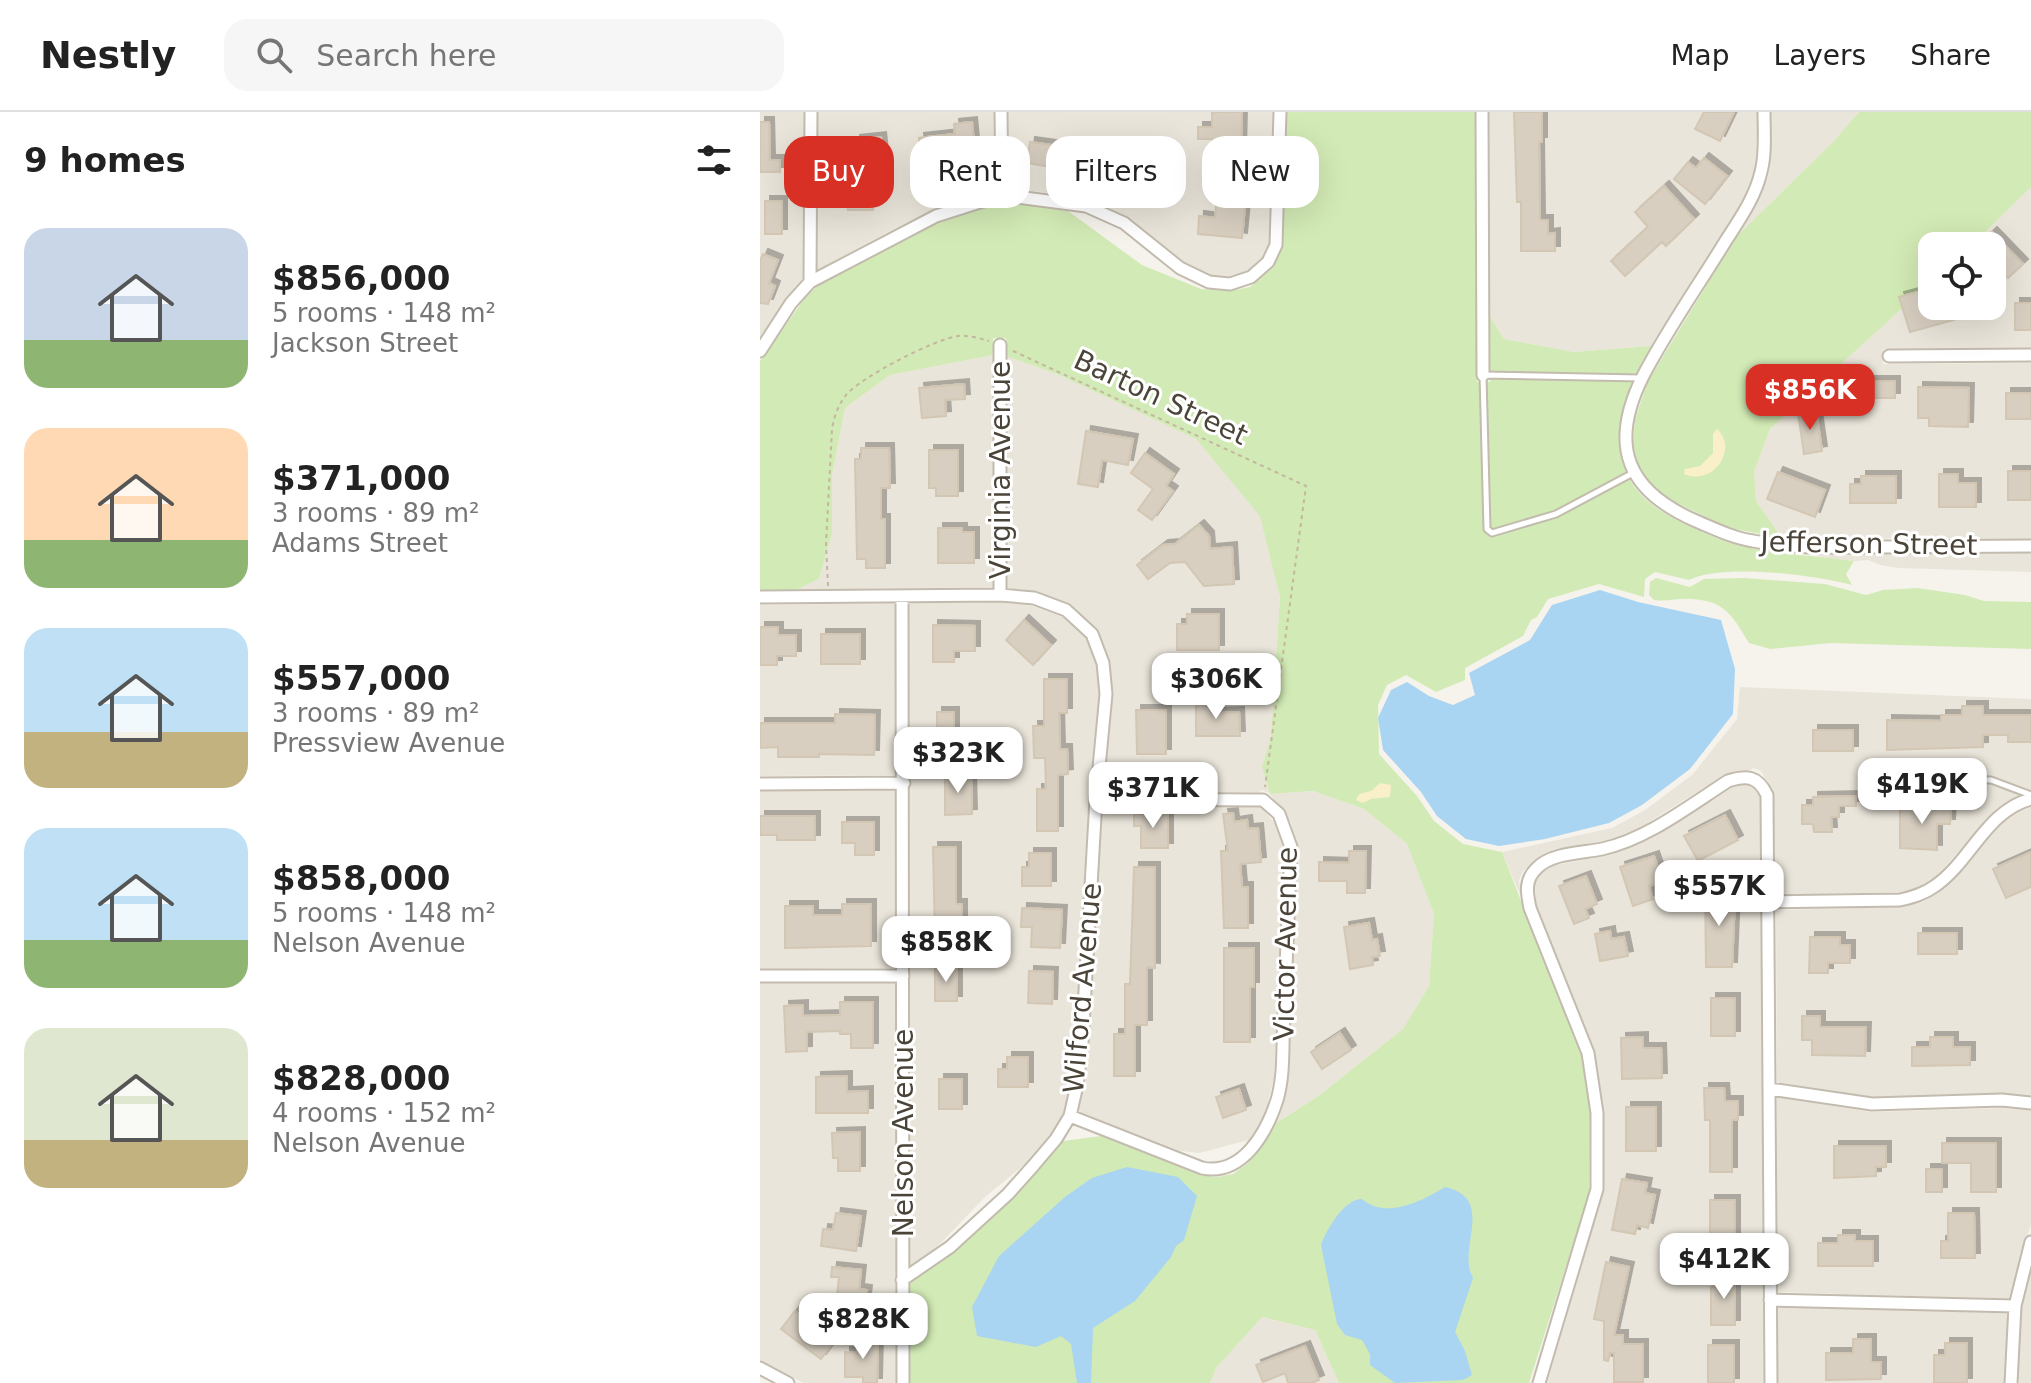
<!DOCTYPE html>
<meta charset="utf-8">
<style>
:root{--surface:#fff;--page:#f6f6f6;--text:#222;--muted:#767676;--line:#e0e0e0;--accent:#d93025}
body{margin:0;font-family:"DejaVu Sans",sans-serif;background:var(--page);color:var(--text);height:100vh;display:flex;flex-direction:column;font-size:30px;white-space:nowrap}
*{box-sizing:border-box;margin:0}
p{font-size:26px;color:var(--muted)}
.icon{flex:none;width:44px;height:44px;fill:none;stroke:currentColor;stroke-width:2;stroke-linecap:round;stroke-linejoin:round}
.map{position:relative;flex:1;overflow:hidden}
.sheet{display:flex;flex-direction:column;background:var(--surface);width:760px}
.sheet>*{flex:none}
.top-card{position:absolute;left:24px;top:24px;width:760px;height:72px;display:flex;gap:16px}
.tools{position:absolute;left:1158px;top:120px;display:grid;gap:16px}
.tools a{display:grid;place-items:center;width:88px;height:88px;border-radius:16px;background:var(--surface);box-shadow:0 8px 32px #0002;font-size:40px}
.price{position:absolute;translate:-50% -68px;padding:0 18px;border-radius:16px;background:#fff;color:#222;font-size:26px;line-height:52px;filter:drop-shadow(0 2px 4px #0008)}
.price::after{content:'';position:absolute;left:50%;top:48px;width:24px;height:18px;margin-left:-12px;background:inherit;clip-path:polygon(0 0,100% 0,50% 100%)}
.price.selected{background:var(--accent);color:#fff}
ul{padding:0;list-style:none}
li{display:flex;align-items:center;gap:24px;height:200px;padding:0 24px}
li span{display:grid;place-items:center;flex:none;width:224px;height:160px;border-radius:24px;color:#555}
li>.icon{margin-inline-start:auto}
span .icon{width:96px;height:96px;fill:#fffc;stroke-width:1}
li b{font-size:34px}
h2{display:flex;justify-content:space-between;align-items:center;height:96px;padding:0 24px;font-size:34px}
.tag{padding:0 28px;border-radius:24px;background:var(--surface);box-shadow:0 8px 32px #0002;font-size:28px;line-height:72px}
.tag.selected{background:var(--accent);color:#fff}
header{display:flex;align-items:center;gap:48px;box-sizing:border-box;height:112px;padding:0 40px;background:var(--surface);border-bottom:2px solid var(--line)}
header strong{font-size:38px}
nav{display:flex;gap:44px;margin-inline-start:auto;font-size:28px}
.search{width:560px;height:72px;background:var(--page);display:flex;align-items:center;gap:20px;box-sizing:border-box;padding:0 28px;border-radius:24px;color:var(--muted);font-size:30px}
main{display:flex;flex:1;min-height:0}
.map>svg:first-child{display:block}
.residential{fill:#eae5da}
.green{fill:#d2eab5}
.sand{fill:#f9efc9}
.water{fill:#a9d4f2}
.building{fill:#d8cfc1;stroke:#d3c7b4;stroke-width:2;filter:url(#shadow)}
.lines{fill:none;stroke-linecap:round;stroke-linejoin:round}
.lane-casing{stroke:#c2bbae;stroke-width:9}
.street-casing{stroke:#c2bbae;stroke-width:15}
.path{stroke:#c4b79f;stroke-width:2;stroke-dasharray:4 4;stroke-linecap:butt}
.lane{stroke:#fff;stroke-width:5}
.street{stroke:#fff;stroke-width:11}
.labels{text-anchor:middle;stroke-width:6;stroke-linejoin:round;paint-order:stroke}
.street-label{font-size:28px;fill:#4b4439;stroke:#fff}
</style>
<header>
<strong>Nestly</strong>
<div class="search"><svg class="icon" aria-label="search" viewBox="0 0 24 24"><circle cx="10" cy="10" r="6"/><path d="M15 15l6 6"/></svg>Search here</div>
<nav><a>Map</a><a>Layers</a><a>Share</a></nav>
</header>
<main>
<section class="sheet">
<h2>9 homes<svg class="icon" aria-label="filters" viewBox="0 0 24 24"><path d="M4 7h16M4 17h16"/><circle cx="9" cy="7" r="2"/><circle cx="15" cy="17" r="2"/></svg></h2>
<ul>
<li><span style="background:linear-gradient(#c9d6e8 70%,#8fb573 0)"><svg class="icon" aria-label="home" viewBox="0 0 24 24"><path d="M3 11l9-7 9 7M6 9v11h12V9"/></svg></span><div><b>$856,000</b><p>5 rooms · 148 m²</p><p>Jackson Street</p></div></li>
<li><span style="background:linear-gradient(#ffd9b3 70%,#8fb573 0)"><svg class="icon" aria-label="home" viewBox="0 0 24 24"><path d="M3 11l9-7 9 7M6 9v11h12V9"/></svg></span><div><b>$371,000</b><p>3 rooms · 89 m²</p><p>Adams Street</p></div></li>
<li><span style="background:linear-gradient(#bfe0f5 65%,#c2b280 0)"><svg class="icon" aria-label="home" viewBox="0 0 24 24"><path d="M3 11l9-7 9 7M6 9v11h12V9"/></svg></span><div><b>$557,000</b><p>3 rooms · 89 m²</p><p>Pressview Avenue</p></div></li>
<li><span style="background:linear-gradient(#bfe0f5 70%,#8fb573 0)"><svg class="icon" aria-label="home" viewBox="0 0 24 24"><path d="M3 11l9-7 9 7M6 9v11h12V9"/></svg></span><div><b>$858,000</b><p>5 rooms · 148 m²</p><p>Nelson Avenue</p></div></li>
<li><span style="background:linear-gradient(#dfe7d0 70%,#c2b280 0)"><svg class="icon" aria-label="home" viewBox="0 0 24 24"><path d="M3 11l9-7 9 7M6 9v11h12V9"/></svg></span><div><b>$828,000</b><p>4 rooms · 152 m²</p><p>Nelson Avenue</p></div></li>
</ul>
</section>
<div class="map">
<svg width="1271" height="1271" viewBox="0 0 1271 1271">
<defs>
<filter id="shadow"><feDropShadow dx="5" dy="-5" stdDeviation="0" flood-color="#0004"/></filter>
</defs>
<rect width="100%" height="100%" fill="#f6f3ec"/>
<path class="residential" d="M0,0h45l-1,167 -18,19 -26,42z
M58,0h176l1,77 -20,1 -87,42 -71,38z
M247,0h267l-4,131 -7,14 -15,14 -18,5 -19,-1 -28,-13 -57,-46 -39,-18 -79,-10z
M728,0h270l-3,58 -13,32 -91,144 -77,6 -70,-13 -15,-24z
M1011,0h88l-26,30 -97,95 31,-57 3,-11z
M1271,75v161l-148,1v15l148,-1v176l-249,-1 -26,-37 -2,-29 16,-43 162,-148v25h60v-60h-21z
M233,243l1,232 -198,3 23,-11 13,-45v-59l13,-67 45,-33z
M246,244l53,19 137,64 65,77 19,81 -9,139 -9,31 8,27 43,-3 51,18 43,35 27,70 -5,72 -26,43 -86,68 -42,27 9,-24 4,-27 10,-225 -7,-25 -22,-30 -7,-3 -2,2h-157l9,-98 -2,-32 -12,-31 -30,-28 -32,-12 -29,-3z
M1271,441v19l-132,-4 -19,-3 -12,-5 -14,1 -53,-7z
M240,490l32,4 31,11 24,22 10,25 2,30 -10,98 -13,251 -5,40 -7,29 -13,22 -26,30 -40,33 -47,49 -29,21v-664z
M136,491l1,172 -137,1v-171z
M980,575l291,12v93l-13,3 -17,10 -67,74 -15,9 -19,4 -125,3 -2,-103 -12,-21 -8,-3 -2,2h-12l-14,5 -86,53 -28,11 -65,14 -23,18 -4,9 2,17 -19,-45 110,-24 33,-18 47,-35 45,-56z
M982,673h10l9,12 4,586h-218l57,-194v-76l-10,-62 -58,-145 -1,-24 6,-9 10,-7 63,-12 29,-12 88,-54z
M137,678v178l-137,1v-178z
M342,695h159l18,21 5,20 -10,230 -10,39 -15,23 -50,13 -19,-2 -102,-40 11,-67z
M1271,695v289l-29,-3 -130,4 -95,-15 -1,-172 124,-3 23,-5 18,-11 68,-75z
M0,871h137l-1,293 -2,2 2,4v101h-93l-43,-23z
M1017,985l94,15 131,-4 29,2v114l-21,75 -233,-7z
M1271,1156v115h-13l3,-76z
M1017,1195l231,6 -3,70h-228z
M501,1205l54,13 24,53h-129l6,-15z"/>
<path class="green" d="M527,0h188l2,270h13l-1,-67 15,24 70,13 77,-6 23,-33c-13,20 -29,41 -38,63 -31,76 -19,119 57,152 19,8 37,17 58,20 33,7 68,8 103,13l-8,13 6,11c-38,-10 -129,-22 -163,-5l-34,-8 -10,7 -1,18 -45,-13 -51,15 -11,18 -6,3 -8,16 -58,32v12l-29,12 -30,-17 -19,10 -9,20 1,49 38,42 17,25 29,23 39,8 79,203 9,56 -1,83 -60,189h-190l-24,-53 -53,-13 -46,51 -6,15h-301v-99c58,-41 108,-88 154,-143l38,-5 99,39 17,2 16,-3 14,-10 14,-17 14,-23 42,-27 86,-68 26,-43 5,-72 -27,-70 -43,-35 -51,-18 -43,3 -8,-27 9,-31 9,-139 -20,-81 -64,-77 -137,-64 -53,-19v-18h-13v17l-103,20 -45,33 -13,67v59l-13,45 -23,11h-34l-2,-1v-228l45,-63 12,-12 121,-63 65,-21 65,9 74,54 59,24 29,2 20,-4 23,-19 10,-23z
M1099,0h172v75l-60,59h-39v35l-162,148 -16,43 2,29 26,37 -53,-10 -63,-30 -20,-18 -7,-10 -6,-26 2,-25 13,-38 88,-144 97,-95z
M896,466l34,9 14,-8 41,-1 80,6 41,11 17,-5 34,-2 48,7 19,6 47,1v47l-200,-6 -61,6 -21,-6c-16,-26 -23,-42 -57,-44 -13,-1 -25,3 -38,1l-5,-5 1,-13z"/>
<path class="sand" d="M957,317c22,20 -4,58 -33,45l1,-5 15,-3 13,-13v-19z
M620,671l11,2 -1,12 -19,2 -8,4 -7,-3 3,-6 12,-3z"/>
<path class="water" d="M840,478l38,12 83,18 14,49 -2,45 -43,55 -48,36 -33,18 -64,16 -46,7 -33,-7 -29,-23 -16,-24 -38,-42 -5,-32 13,-28 16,-8 22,14 24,9 22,-10 -6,-22 61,-33 22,-35z
M367,1055l51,10 19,19 -13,44 -8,6 -5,11 -36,44 -42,27 -2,55h-14l-6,-39 -10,-8 -25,11 -59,-11 -5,-29 27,-51 66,-59 27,-19z
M685,1075c52,12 11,61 28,91l-18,54 10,19 7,24 -9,5 -68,3 -25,-18v-11l-8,-14 -17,-5 -8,-11 -16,-79c6,-16 23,-46 41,-46 24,21 60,2 83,-12z"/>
<path class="building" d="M452,0h30l-1,43 -30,-1 1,-15h-14v-12h14z
M754,0h28v30h-3l1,78h8v14l7,-1v18h-34v-49h-4z
M944,0h30l-14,29 -25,-12z
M0,10h9l1,38h10v12h-20z
M212,10l2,21 -10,1 2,20 -18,2 1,6 -26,3 -4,-37 36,-4 -1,-10z
M121,25l2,18 -7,1 -3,54h-25l2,-44 9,1 -4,-27z
M270,30l50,7 1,-7 30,2v5l35,3v-6h15l-1,15 9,1 -1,18 -31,-1v-11l-67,-6 -1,8 -42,-7z
M944,46l23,18 -22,28 -31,-25 14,-17 8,6z
M904,74l30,33 -28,27 -4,-4 -37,34 -14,-15 37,-34 -13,-15z
M457,83l29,2 -4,41 -44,-4 1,-18 16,2z
M5,89h17v33h-17z
M1232,120l31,32 -15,14 -6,-6 -10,9v-35h-14z
M3,142l15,6 -9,23 6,3 -7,18 -8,-1v-42z
M1169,177l3,17h29l3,11 -54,15 -11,-35z
M1255,191h16v27h-16z
M1082,269h53v17h-53z
M204,272l1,15 -20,1 1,16 -24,2 -3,-30z
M1158,275l51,1 -1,39 -39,-1v-8h-11z
M1246,281h25v26h-25z
M1056,298l6,41 -18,3 -6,-42z
M326,319l47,8 -5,26 -26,-5 -4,27 -20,-3z
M101,336h28l1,40h-9v31h4v49h-19v-9h-9l-2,-100h6z
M169,338h29v46h-22v-8h-7z
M385,341l29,21 -8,12 7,5 -21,29 -14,-10 15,-21 -22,-16z
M1248,359h23v29h-23z
M1018,360l47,18 -10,27 -48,-18z
M1179,362h19v9h18v24h-37z
M1101,364h35v27h-46v-19h11z
M439,413l10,11 1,13 22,-2 2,37 -30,2 -19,-24 -15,1 -22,16 -11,-14 26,-20 12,-1z
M178,416h24v4h12v31h-36z
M427,502h32v36h-42v-26h10z
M264,508l27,25 -18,20 -27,-25z
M173,513l42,1v25h-21v11h-21z
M0,515h18v8h18v21h-19v9h-17z
M61,522h39v30h-39z
M284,567h23v34h-8l1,36h7l1,25 -10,1v56h-21v-42h9l-1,-31h-11l-1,-32h11z
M452,588v13l27,-1 1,24h-44v-35z
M1202,594h21v9h48v27h-23v-7h-25v12l-96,3v-30l54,1v-6h21z
M376,598h30v44h-29z
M177,600h17v25h-17z
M75,602l40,1 -1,40 -55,-1v3h-41v-10l-18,1v-25h75z
M1053,618h40v21h-40z
M185,664h26l1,38 -27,1z
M1096,684v10h-17v11h-8l1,15h-18l-1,-8h-11v-19h11v-8z
M1140,694h51l-1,18h-13v26l-37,-2z
M473,701l1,9 13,-2 1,9 10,-1 3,34 -21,2 2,23h6v41h-24l-3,-77h7l-5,-37z
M374,702h34v34h-27v-22h-7z
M965,703l13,25 -40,21 -14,-25z
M0,704h55v24h-38v-5h-17z
M82,710h32v33h-19v-12h-13z
M173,735h23v57h6v36h-27z
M589,739h17l-1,42h-18v-12h-28v-19l30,1z
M1271,740v35l-25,11 -13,-29z
M269,741h22v33h-29v-19h7z
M894,744l9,26 -14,4 4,13 -20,7 -13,-39z
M374,755h21v101l-8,-1v58h-12v51h-21v-42h11v-50h5z
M826,764l11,28 -12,5 4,9 -15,6 -15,-38z
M945,776h18v10h12l-3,69h-26z
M82,792h29v42l-86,2v-42h28v9h29z
M262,796l40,2 -2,38 -29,-1 1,-20h-11z
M609,811l3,17 5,-1 3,17 -8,1 1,8 -23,4 -6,-42z
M850,819l1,8 13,-2 4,19 -28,5 -5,-27z
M1158,821h39v21h-39z
M1050,825h30v8h10v18h-22v10h-19z
M464,836h30v39h-4v55h-26z
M175,854h22v35h-22z
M269,859l24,1 -1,32 -24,-1z
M951,886h24v38h-24z
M80,890h33v46h-22v-14h-11v-3l-33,1v19l-21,1 -2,-46 19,-1v11l37,-1z
M1042,904h18v11h46l-1,29 -53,-1v-15h-10z
M580,921l11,17 -29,19 -11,-17z
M883,925v11h18l1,30 -40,1 -1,-41z
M1170,925h23v10h17v18l-58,1v-19h18z
M247,945h21v30h-30v-18h9z
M87,964v16l21,-1v22h-52v-36z
M179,967h23v30h-23z
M944,976h20l1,13h13v19h-6v52h-22v-52h-5z
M479,977l7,21 -23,8 -7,-21z
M866,995h30v44h-30z
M100,1020v39h-22v-13h-5l-1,-25z
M1182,1031h54v49h-25v-29h-29z
M1074,1034h52v21h-10v9l-42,2z
M1166,1057h16v23h-16z
M862,1067l25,4 -2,10 10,2 -7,33 -11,-3 -2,9 -23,-4z
M950,1088h25v46h-25z
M76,1101l25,3 -5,35 -35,-5 2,-17 10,1z
M1188,1101h26l1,45h-34v-17h7z
M1078,1123h17v6h18v25h-55v-23h20z
M846,1150l23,5 -15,68h9v9h20v38h-29v-29h-4l-2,8 -4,-1v-39l-10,-2z
M72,1155l29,3 -2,19 8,1 -2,17 -29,-3 3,-27h-8z
M958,1163h17v50h-24v-38h7z
M35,1199l39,30 -13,18 -40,-30z
M97,1227l21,1 -1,43h-14v-6h-18v-25l12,1z
M1093,1227h18v23h10v17l-55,1v-27h27z
M1185,1231h22v40h-33v-28h11z
M948,1233h26v38h-26z
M545,1234l14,34 -7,3h-24l-3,-10 -22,9 -7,-17z"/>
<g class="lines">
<g class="lane-casing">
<path id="lane" d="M873,361l-77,41 -64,19 -5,-4 -4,-154 158,3
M1169,661l12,6 50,1 40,15"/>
</g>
<g class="street-casing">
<path id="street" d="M241,0l1,83
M722,0l1,263
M1004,0c0,19 2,42 -3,60 -6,26 -22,48 -36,70 -27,44 -58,88 -82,134 -35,70 -16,115 53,145 19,8 37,17 57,20 42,8 85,6 127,6 50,0 101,-1 151,-1
M50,170l1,-170
M240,233v250
M0,239l31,-48 19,-21 126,-66 66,-21 84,11 38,17 56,45 29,14 21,2 21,-7 17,-15 8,-17 4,-133
M1129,244l142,-1
M142,484l1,787
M0,485l240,-2 34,3 32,12 26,24 11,29 3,31 -10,105 -14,244 -5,42 -7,31 -14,23 -23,27 -25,28 -58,53 -48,33
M0,672l144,-1
M1009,790l131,-2c13,-3 24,-6 35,-14 35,-24 52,-76 96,-87
M0,864h143
M1010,977l102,15 130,-4 29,3
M310,1004l132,52c40,8 64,-34 75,-68 8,-27 5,-58 7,-86 2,-55 5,-111 7,-167l-12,-33 -16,-14 -167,-1
M1010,1188l245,6
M0,1256l28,15
M779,1271l58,-194v-76l-9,-60 -58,-145c-3,-15 -6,-28 7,-40 14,-15 45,-15 65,-19 45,-10 87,-43 126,-68 19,-6 30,-5 39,14l4,588
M1251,1271l4,-77 16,-64"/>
</g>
<path class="path" d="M253,239l293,135 -41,301
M68,474l-2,-42 6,-115c2,-12 6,-24 14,-34 15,-18 89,-56 112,-59 10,-1 21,2 31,5"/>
<use href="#lane" class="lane"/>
<use href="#street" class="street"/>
</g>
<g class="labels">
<g class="street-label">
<text transform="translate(401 285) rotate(25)" y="10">Barton Street</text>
<text transform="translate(240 358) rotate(-90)" y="10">Virginia Avenue</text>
<text transform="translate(1109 431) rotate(1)" y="10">Jefferson Street</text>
<text transform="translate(525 832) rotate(-89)" y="10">Victor Avenue</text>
<text transform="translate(322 876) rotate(-85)" y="10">Wilford Avenue</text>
<text transform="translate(143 1021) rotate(-90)" y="10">Nelson Avenue</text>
</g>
</g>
</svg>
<div class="tools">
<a><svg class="icon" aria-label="locate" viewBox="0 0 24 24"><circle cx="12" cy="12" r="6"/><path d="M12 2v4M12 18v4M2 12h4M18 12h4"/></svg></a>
</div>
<b class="price selected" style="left:1050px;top:320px">$856K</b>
<b class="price" style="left:456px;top:609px">$306K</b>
<b class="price" style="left:198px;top:683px">$323K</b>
<b class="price" style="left:1162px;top:714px">$419K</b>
<b class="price" style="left:393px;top:718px">$371K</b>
<b class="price" style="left:959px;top:816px">$557K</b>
<b class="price" style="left:186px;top:872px">$858K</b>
<b class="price" style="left:964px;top:1189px">$412K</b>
<b class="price" style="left:103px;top:1249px">$828K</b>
<div class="top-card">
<a class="tag selected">Buy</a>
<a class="tag">Rent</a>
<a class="tag">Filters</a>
<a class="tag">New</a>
</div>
</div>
</main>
